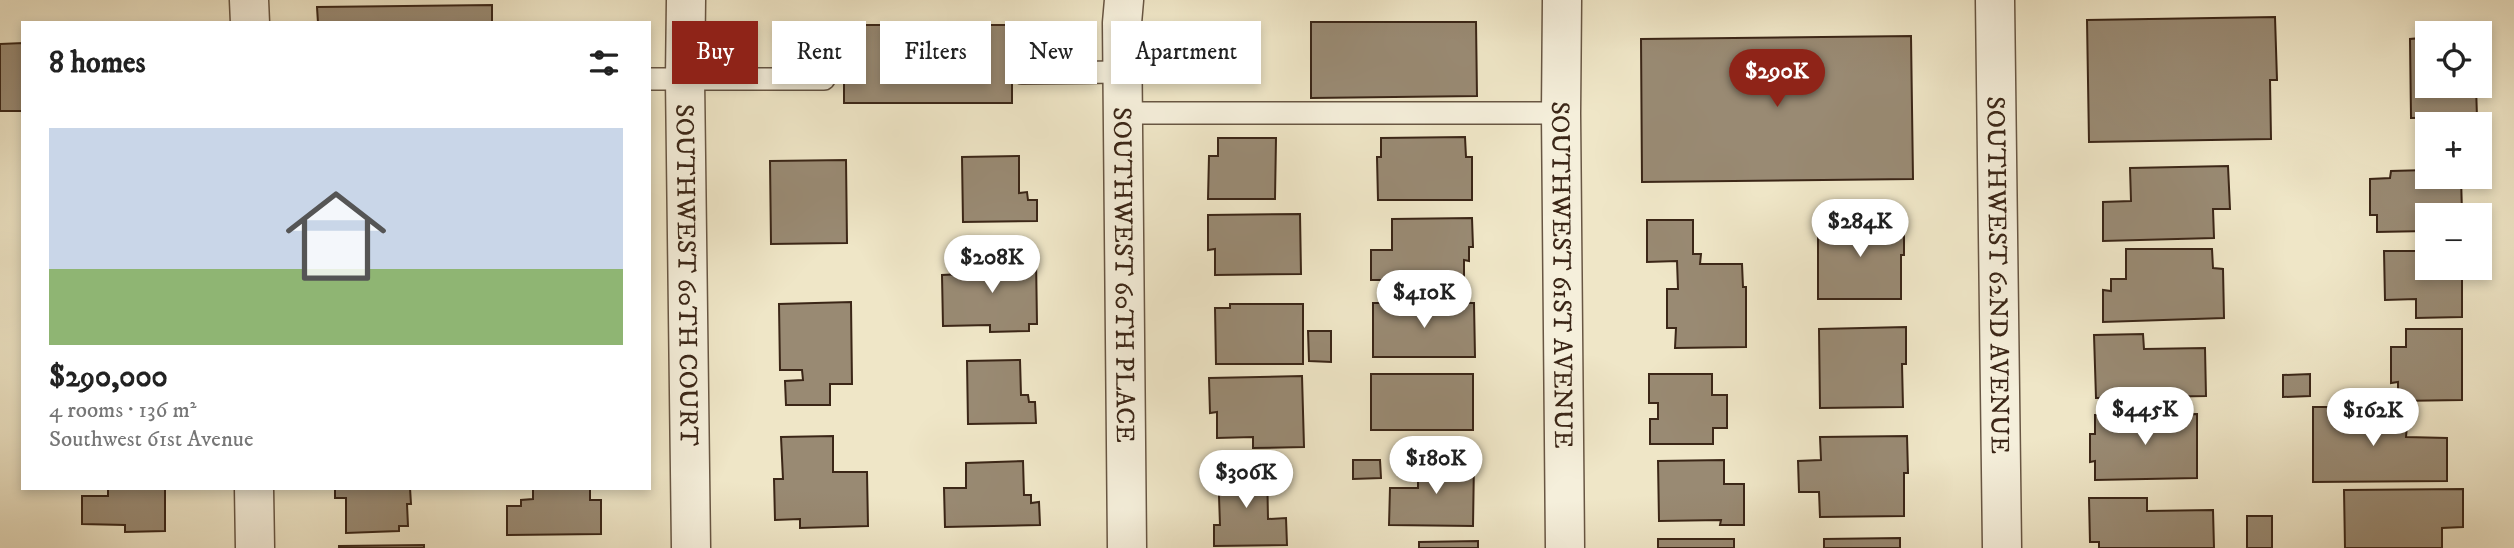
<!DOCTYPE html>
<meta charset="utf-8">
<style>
:root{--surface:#fff;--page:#f2f2f2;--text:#222;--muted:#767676;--accent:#8f2418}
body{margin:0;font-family:"IM FELL DW Pica",serif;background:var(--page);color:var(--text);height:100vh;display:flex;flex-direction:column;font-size:26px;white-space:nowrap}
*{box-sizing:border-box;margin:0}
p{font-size:23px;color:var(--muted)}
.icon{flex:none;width:38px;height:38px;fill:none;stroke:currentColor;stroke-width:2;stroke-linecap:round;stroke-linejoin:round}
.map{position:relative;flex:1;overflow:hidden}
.panel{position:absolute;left:21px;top:21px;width:630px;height:469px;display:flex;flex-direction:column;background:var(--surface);border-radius:0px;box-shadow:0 4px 10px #0003}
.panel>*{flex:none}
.top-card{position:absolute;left:672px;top:21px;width:665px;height:63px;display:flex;gap:14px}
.controls{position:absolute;left:2415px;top:21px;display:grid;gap:14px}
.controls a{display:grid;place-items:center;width:77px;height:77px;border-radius:0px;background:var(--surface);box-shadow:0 4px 10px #0003;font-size:35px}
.price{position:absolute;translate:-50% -60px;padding:0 16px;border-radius:24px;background:#fff;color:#222;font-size:23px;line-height:46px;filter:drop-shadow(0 2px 4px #0008)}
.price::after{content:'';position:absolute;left:50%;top:42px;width:21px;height:16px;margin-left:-10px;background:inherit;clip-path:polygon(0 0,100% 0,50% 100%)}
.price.current{background:var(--accent);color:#fff}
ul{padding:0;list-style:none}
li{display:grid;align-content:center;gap:14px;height:371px;padding:0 28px}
li span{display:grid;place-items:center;height:217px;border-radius:0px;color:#555}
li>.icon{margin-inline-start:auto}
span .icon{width:126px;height:126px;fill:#fffc;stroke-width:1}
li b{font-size:30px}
h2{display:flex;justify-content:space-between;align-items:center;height:84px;padding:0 28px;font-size:30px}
.chip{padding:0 24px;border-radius:0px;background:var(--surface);box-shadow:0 4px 10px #0003;font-size:24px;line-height:63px}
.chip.current{background:var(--accent);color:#fff}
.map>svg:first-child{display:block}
.building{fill:#998a73;stroke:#3b2617;stroke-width:2}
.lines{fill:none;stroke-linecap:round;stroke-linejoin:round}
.service-casing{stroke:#685643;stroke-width:24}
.minor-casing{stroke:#685643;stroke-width:41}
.tertiary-casing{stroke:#685643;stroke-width:41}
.service{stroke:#f5efdb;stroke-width:21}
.minor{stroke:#f5efdb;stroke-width:38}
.tertiary{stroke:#f5efdb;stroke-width:38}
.labels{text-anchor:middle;stroke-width:7;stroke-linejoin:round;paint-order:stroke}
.street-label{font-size:26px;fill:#3b2617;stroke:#f5efdb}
</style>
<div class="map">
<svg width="2514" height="548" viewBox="0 0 2514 548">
<rect width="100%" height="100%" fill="#efe6c7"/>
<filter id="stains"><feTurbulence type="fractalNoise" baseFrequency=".00286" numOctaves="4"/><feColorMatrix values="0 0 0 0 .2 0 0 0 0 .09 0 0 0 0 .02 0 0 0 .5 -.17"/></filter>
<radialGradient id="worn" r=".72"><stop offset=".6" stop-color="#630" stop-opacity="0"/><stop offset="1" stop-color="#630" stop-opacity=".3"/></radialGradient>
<path class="building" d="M492,5v18h-174l-1,-16z
M2275,17l2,63h-7l1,59 -182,3 -2,-122z
M1311,22h165l1,74 -166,2z
M844,25h168v78h-168z
M2475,27v6h-48v53h49l1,31 -66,1 -1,-79 11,-1v-10z
M1911,36l2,143 -271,3 -1,-143z
M23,43v68h-23v-67z
M1465,137l1,20h6v43h-94l-1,-43h4v-19z
M1218,138h58l-1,61h-67l1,-43h9z
M1019,156v37l8,-1 1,8h9v21l-74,1 -1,-65z
M846,160l1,83 -76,1 -1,-83z
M2228,166l2,43h-17l1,29 -111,3v-39l28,-1 -1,-33z
M2427,170v7h34l1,35h-5v3h-30v16l-50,1v-17h-7v-36l20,-1 1,-7z
M1300,214l1,60 -86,1v-26l-7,1v-35z
M1472,218l1,29h-4v14l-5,-1v20h-93v-30h21v-31z
M1818,219h86v36h-3v44h-83z
M1647,220h46v34h8l-1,10h42l1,23h3v60l-71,1 1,-20h-9v-39h11l-1,-28 -30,1z
M2126,249h86l1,19 10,1 1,49 -121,4v-32l8,1v-12h15z
M2384,251h43v17h25v4h10v45l-46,1v-19l-31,1z
M1036,258l1,66h-8v7l-39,1v-7l-47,1 -1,-51 21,-1v-15z
M851,302l1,82h-22v21h-44l-1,-24 18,-1 -1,-10h-22l-1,-66z
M1373,303h101l1,54h-102z
M1230,304h73v60h-87l-1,-56h15z
M1906,327v37h-4l1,43 -83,1 -1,-79z
M2406,329h56v71l-64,1v-19l-7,1v-36h15z
M1308,331h23v31l-22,-1z
M2143,334l1,15 61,-1 1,48 -110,2 -2,-63z
M1020,360l1,35h7l1,7h6l1,21 -68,1 -1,-63z
M1371,374h102v56h-102z
M1649,374h63v21h15v33h-14v16h-63v-25h8v-16h-9z
M2310,374v22l-27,1v-22z
M1302,376l2,71 -51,1v-11l-36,1v-26l-7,1 -1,-35z
M2313,407h82v19h12l-1,11 41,1v43l-134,1z
M2197,414v64l-102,2v-19l-5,1v-28h5v-19z
M833,436v36h34l1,54 -68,2v-9l-25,1 -1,-41h9l-2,-42z
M1907,436l1,37h-4v43l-84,1 -1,-25h-20l-1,-31 23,-1 -1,-23z
M1353,460h27l1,18 -28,1z
M1418,460l56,1 -1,65 -84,-1 1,-37h28z
M1724,460v24h20v41h-24l1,-5 -62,1 -1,-60z
M1023,461l1,34h7v8l8,-1 1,23 -95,2 -1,-39h22v-25z
M1267,466l1,53 18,-1 1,27 -73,1v-21h6l-2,-58z
M108,488h57v43l-40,1v-7l-43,-1v-28h26z
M335,488h75l1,16h-4l1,22h-9v5l-53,2v-35h-11z
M533,488h57v12h11v34l-94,1v-29h14v-6l12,-1z
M2463,489v38l-21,1v20h-97l-1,-58z
M2089,498h58v13l66,-1 1,38h-115v-6h-9z
M2247,516h25v32h-25z
M1900,538v10h-76v-9z
M1658,539h76v9h-76z
M1478,541v7h-59v-6z
M424,545v3h-85v-2z"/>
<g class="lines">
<g class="service-casing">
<path id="service" d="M1022,73l100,-1
M649,79h175
M1122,113h439"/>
</g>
<g class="minor-casing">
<g id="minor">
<path d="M249,0l1,23"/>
<path id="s1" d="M686,0l-1,79 6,469"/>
<path id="s2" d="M1124,0l-2,23 5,525"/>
<path id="s3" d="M1562,0l-1,113 4,435"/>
<path d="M254,488l1,60"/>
</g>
</g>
<g class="tertiary-casing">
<g id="tertiary">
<path id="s4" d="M1995,0l7,548"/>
</g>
</g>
<use href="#service" class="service"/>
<use href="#minor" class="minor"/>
<use href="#tertiary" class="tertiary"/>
</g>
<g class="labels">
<g class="street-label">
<text dy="9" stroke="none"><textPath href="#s1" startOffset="275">SOUTHWEST 60TH COURT</textPath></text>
<text dy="9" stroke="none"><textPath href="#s2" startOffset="275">SOUTHWEST 60TH PLACE</textPath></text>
<text dy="9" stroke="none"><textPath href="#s3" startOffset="275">SOUTHWEST 61ST AVENUE</textPath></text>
<text dy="9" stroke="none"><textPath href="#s4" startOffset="275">SOUTHWEST 62ND AVENUE</textPath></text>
</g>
</g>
<rect width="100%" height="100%" filter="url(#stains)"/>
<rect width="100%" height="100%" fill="url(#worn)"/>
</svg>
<div class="controls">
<a><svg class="icon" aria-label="locate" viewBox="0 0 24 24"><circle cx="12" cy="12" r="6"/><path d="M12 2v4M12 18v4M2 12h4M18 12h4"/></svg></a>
<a>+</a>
<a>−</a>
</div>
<b class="price current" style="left:1777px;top:109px">$290K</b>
<b class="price" style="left:1860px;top:259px">$284K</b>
<b class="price" style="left:992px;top:295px">$208K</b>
<b class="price" style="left:1424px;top:330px">$410K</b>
<b class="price" style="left:2145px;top:447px">$445K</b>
<b class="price" style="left:2373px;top:448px">$162K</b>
<b class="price" style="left:1436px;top:496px">$180K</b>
<b class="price" style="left:1246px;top:510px">$306K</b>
<div class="top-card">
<a class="chip current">Buy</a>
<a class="chip">Rent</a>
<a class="chip">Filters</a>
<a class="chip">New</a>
<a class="chip">Apartment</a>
</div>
<section class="panel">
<h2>8 homes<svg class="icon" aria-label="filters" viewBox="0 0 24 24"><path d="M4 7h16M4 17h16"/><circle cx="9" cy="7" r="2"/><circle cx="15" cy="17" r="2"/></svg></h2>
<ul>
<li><span style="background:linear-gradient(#c9d6e8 65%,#8fb573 0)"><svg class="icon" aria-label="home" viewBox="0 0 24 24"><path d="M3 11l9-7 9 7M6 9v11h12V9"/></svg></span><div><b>$290,000</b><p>4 rooms · 136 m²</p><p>Southwest 61st Avenue</p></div></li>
</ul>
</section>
</div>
